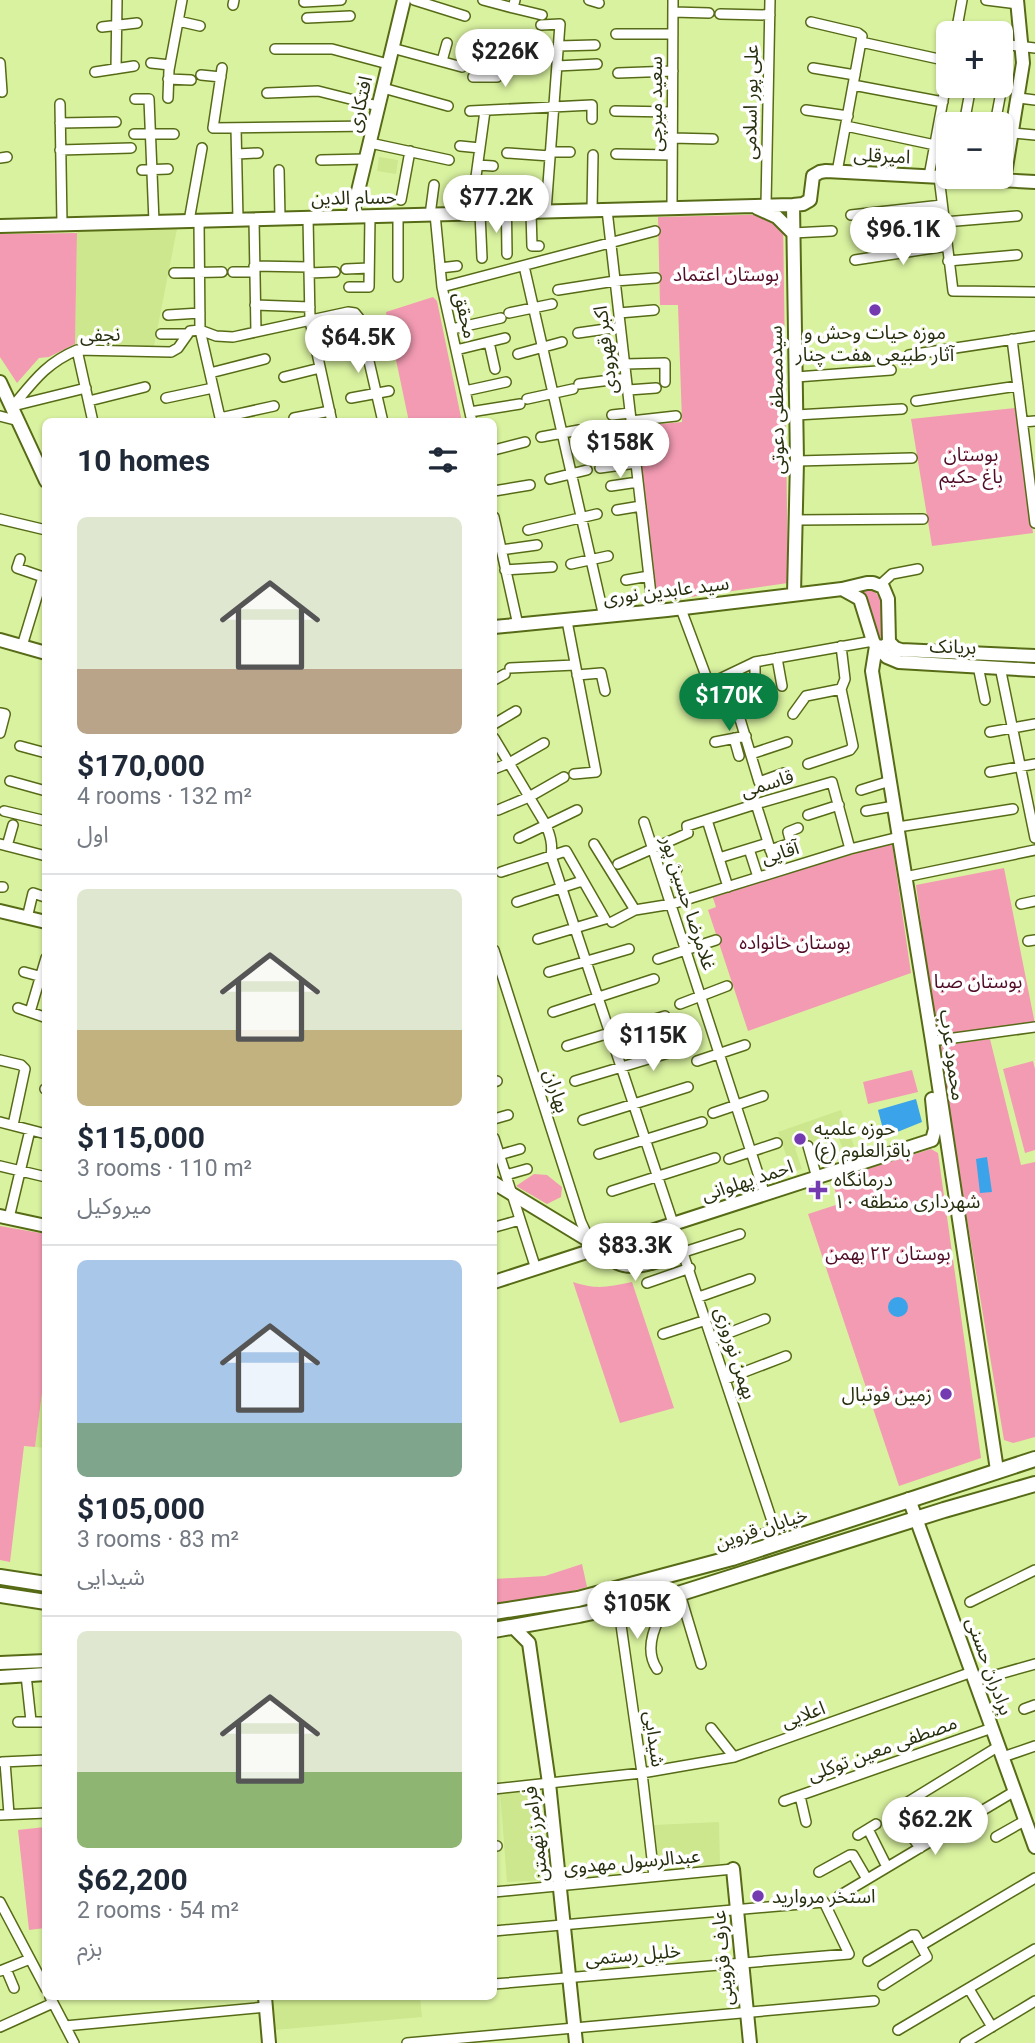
<!DOCTYPE html>
<meta charset="utf-8">
<style>
:root{--surface:#fff;--page:#f6f6f7;--text:#1f2937;--muted:#747a83;--line:#e0e1e3;--accent:#0b8043}
body{margin:0;font-family:Roboto,"Noto Sans Arabic",sans-serif;background:var(--page);color:var(--text);height:100vh;display:flex;flex-direction:column;font-size:26px;white-space:nowrap}
*{box-sizing:border-box;margin:0}
p{font-size:23px;color:var(--muted)}
.icon{flex:none;width:38px;height:38px;fill:none;stroke:currentColor;stroke-width:2;stroke-linecap:round;stroke-linejoin:round}
.map{position:relative;flex:1;overflow:hidden}
.details{position:absolute;left:42px;top:418px;width:455px;height:1582px;display:flex;flex-direction:column;background:var(--surface);border-radius:10px;box-shadow:0 2px 5px #0004}
.details>*{flex:none}
.controls{position:absolute;left:936px;top:21px;display:grid;gap:14px}
.controls a{display:grid;place-items:center;width:77px;height:77px;border-radius:10px;background:var(--surface);box-shadow:0 2px 5px #0004;font-size:35px}
.price{position:absolute;translate:-50% -60px;padding:0 16px;border-radius:24px;background:#fff;color:#222;font-size:23px;line-height:46px;filter:drop-shadow(0 2px 4px #0008)}
.price::after{content:'';position:absolute;left:50%;top:42px;width:21px;height:16px;margin-left:-10px;background:inherit;clip-path:polygon(0 0,100% 0,50% 100%)}
.price.active{background:var(--accent);color:#fff}
ul{padding:0;list-style:none}
li{display:grid;align-content:center;gap:14px;height:371px;padding:0 35px}
li+li{border-top:2px solid var(--line)}
li span{display:grid;place-items:center;height:217px;border-radius:10px;color:#555}
li>.icon{margin-inline-start:auto}
span .icon{width:126px;height:126px;fill:#fffc;stroke-width:1}
li b{font-size:30px}
h2{display:flex;justify-content:space-between;align-items:center;height:84px;padding:0 35px;font-size:30px}
.map>svg:first-child{display:block}
.built{fill:#cce78d}
.green{fill:#f39bb3}
.water{fill:#3ba3e9}
.lines{fill:none;stroke-linecap:round;stroke-linejoin:round}
.street-casing{stroke:#576b17;stroke-width:12}
.secondary-casing{stroke:#576b17;stroke-width:16}
.primary-casing{stroke:#576b17;stroke-width:18}
.street{stroke:#fff;stroke-width:9}
.secondary{stroke:#fff;stroke-width:12}
.primary{stroke:#fff;stroke-width:14}
.poi-dot{fill:#743bb1;stroke:#fff;stroke-width:2.5}
.labels{text-anchor:middle;stroke-width:7;stroke-linejoin:round;paint-order:stroke}
.street-label{font-size:19px;fill:#262f0e;stroke:#fff}
.park-label{font-size:19px;fill:#510c27;stroke:#fff}
.poi-label{font-size:19px;fill:#262f0e;stroke:#fff;text-anchor:start}
</style>
<div class="map">
<svg width="1035" height="2043" viewBox="0 0 1035 2043">
<rect width="100%" height="100%" fill="#d9f2a0"/>
<path class="built" d="M379,157l19,3 -2,14 -19,-3z
M177,229l-23,117 -79,-2 2,-113z
M841,1110l13,36 -11,4 -6,-17 -42,15 7,21 -10,3 -14,-40z
M42,1393h3v55l-10,-1z
M541,1787l9,86 -4,7 -39,2 -7,-92z
M719,1822l1,42 -60,6 -6,-45z
M271,1997h149l2,20 -148,13z"/>
<path class="green" d="M783,214l5,369 -132,19 -19,-176 45,-4 -4,-117h-18l-2,-88z
M77,233l-2,111 -26,13 -10,1 -22,25 -17,-26v-123z
M433,297l4,4 25,121h-53l-23,-110z
M1015,408l18,125 -101,13 -21,-127z
M868,588c20,8 14,31 13,48l-1,5 -2,1 -11,-43 -13,-9z
M892,843l19,130 -163,58 -40,-121 8,-3 -4,-12z
M1004,868l31,156 -99,11 -20,-150z
M990,1039l31,126 14,-3v275l-22,6 -9,-3 -66,-394z
M1033,1061l2,8v81l-10,3 -22,-84z
M912,1070l6,22 -50,12 -5,-22z
M931,1149l7,4 43,305 -82,28 -91,-272 31,-10 -7,-24z
M534,1174l13,1 15,12 -1,10 -14,7 -31,-18z
M0,1226l46,8 -1,159h-3l-7,54 -11,-1 -14,116 -10,-2z
M573,1282c24,8 34,5 59,0l42,126 -54,15z
M582,1564l5,23 -37,10 -56,7v-25l51,-3z
M45,1827v101l-16,2 -11,-100z"/>
<path class="water" d="M916,1099l6,23 -37,15 -7,-27z
M987,1157l5,35 -12,1 -4,-34z
M888 1307a10 10 0 1 1 20 0a10 10 0 1 1-20 0Z"/>
<g class="lines">
<g class="street-casing">
<path id="street" d="M414,0l51,16
M483,0l30,8
M515,0l-2,8 29,7
M589,0l10,3
M986,0l32,4
M304,2l37,-2
M233,5l1,-5
M673,12l36,1
M720,14l50,1
M307,18l43,-2
M178,21l22,5
M811,22l47,11 4,3 -25,136
M541,25l19,-1 -14,187
M102,27l35,-4
M956,33l6,-33
M616,34h57
M495,40l24,1
M861,42l87,19
M1001,44l34,4
M558,46l37,-1
M392,48l70,19
M275,49h57l56,15
M480,58l77,-2
M442,61l5,-18
M0,63l2,29
M151,63l19,2
M557,66l40,-2
M222,68l-9,60 161,-2
M813,68l42,7
M116,69l1,-69
M95,72l39,-6
M618,73l55,-2
M201,75l20,2
M473,77h24l2,-19
M168,79l23,1
M853,85l90,17
M383,88l65,18
M267,93l51,-2 60,15
M168,98l1,-28 13,-70
M1019,98l16,2
M135,99h14l5,123
M60,104l2,120
M806,110l42,6
M470,111l122,-6v14
M615,111l57,1
M60,123l56,-1
M964,124l7,-38
M995,124l9,-48
M846,126l89,19
M236,128l2,92
M1013,133l22,2
M134,134h40
M672,138l41,1
M370,143l79,17
M460,146l20,2
M60,150l71,-2
M550,152h20
M507,153l43,3
M237,154l21,-1
M616,154l56,1
M0,158l7,-1
M321,160l45,-1
M478,165l15,1
M142,170l26,-1
M279,170l1,48
M929,176l19,-103
M939,177l14,114 82,1
M506,182l1,72
M458,195l1,-11 16,1
M401,200l9,-49
M766,205l4,-205
M672,208l1,-208
M592,210l1,-55
M607,210l46,402
M531,212l1,34h7
M471,213l14,-102
M480,213l2,45
M435,214l7,73 30,135
M430,215l4,-30
M851,215l91,-10
M308,217l2,104 22,101
M254,219l2,113
M189,221l13,-73
M199,221l1,109 21,92
M944,222l73,-6
M793,233l39,-2
M855,260l92,-14
M948,261l69,-6
M254,266l55,1
M524,266l80,351
M440,268l17,-2
M346,269l23,-1
M233,272h22
M174,273l48,-1
M309,273l26,-1
M398,277v-62
M349,287h20l1,-71
M442,287l213,-56
M558,290l57,-9 41,-3
M255,305l55,2
M509,313l43,-9
M619,313l35,-3
M168,315l32,-2
M452,329l49,-11
M200,330l16,6 17,1 115,-25 7,1 4,5 24,104
M578,333l42,-6
M161,334h26
M1012,339l23,184
M489,342l6,27
M342,346l36,-5
M77,350l16,72
M456,350l49,-12
M518,354l44,-12
M909,355l126,-19
M625,364l40,-1v19
M210,373l55,-14
M284,377l36,-9
M796,377l95,-7
M579,384l47,-6
M628,390l28,-2
M465,391l41,-9
M166,398l47,-10
M351,398l38,-7
M527,399l46,-10
M89,401l56,-14
M916,401l102,-15
M13,406c20,-24 33,-43 64,-56l94,2 7,-4 12,-17 10,-1
M13,406l73,-18
M470,412l50,-8
M612,415l18,-2
M796,415l106,-6
M0,416l19,5
M220,418l54,-12
M294,418l36,-7
M631,421l45,-5
M1023,422l12,-1
M593,435l39,-6
M541,437l38,-7
M494,450l31,-8
M797,461l115,-3
M600,468l36,-5
M550,479l37,-9
M611,486l27,-4
M494,491l36,-6
M617,510l24,-4
M494,517l24,108
M0,519l46,11
M795,520l128,-1
M528,530l69,-16
M501,550l36,-5
M20,559l-3,9 29,10
M571,564l37,-8
M505,570l47,-3
M626,580l23,-4
M880,585l12,-11 26,-5
M681,609l28,75 46,-22 118,-21
M567,621l29,151 -22,2
M22,646l21,-69
M777,658l5,28
M755,662v26
M978,666l7,34
M1000,667l35,171
M510,668l65,-3
M577,675l24,-2 4,18
M727,676l32,106 25,-9
M494,680l11,-6
M0,713l5,1 -5,19
M793,714l13,-18 35,-7
M494,724l22,-13
M990,732l45,-8
M494,738l52,87c4,10 7,19 5,31l224,674 -47,15 4,13
M734,738l5,18
M715,742l31,-6
M20,746l26,7
M751,754l36,-12
M808,764l42,-14 3,-4 -12,-57 4,-10 -4,-33
M494,769l15,-6 35,-20
M990,772l45,-8
M10,781l36,10
M861,790l29,-9
M756,804l21,67
M498,810l31,-13 35,-20
M4,811l42,10
M866,811l28,-5
M808,815l31,-10
M707,820l21,67
M644,822l121,373
M898,827l115,-18
M519,838l58,-28
M0,844l46,12
M594,844l41,66
M7,846l6,-21
M749,849l9,28
M770,850l21,-7 -3,-11 10,-4
M719,858l49,-15
M618,864l70,-31 -1,-7 69,-22 76,-22 18,67
M501,872l65,-21 39,68 -67,20
M662,875l15,-6
M905,877l130,-27
M0,887h3
M517,902l65,-21
M1021,904l14,-3
M27,918l6,-25 12,4
M612,922l23,-12 37,-6 178,-55 49,-12
M1028,941l7,-1
M494,950l87,272 8,17
M658,959l58,-19
M24,972l22,6
M549,972l80,-23
M680,1004l47,-18
M18,1008l26,9
M30,1012l16,-54
M553,1012l101,-33
M932,1041l103,-14
M567,1046l98,-30
M0,1060l21,5 4,4 -12,56
M697,1061l48,-16
M575,1081l100,-30
M494,1082l3,-1
M45,1089h1
M713,1113l50,-17
M494,1119l14,-4
M583,1120l105,-33
M0,1122l46,12
M494,1138l42,131
M808,1146l9,32
M599,1154l103,-32
M499,1155l21,-6
M729,1159l48,-16
M0,1166l46,11
M506,1175l21,-6
M612,1191l103,-33
M9,1218l21,-88
M495,1227l25,-7
M684,1252l56,-18
M647,1283l43,-15
M699,1297l51,-18
M663,1334l43,-14
M713,1339l52,-20
M726,1379l60,-23
M680,1594l21,70
M652,1600l7,19c-8,16 -12,35 -2,50
M970,1602l65,-32
M609,1609l12,16 21,148 12,103
M26,1675l5,46
M975,1681l60,-17
M1024,1709l11,-4
M18,1722h28
M711,1728l23,29
M1003,1757l32,-11
M2,1762l44,-2
M5,1762l4,52
M494,1789l148,-16 92,-16 238,-85
M800,1796l6,26
M784,1801l208,-73
M0,1815l46,-2
M868,1829l19,38
M858,1835l18,-11
M996,1837l30,-17
M494,1846h3
M920,1848l-23,-33 1,-7 101,-62
M819,1872l31,-17h3l14,24
M494,1892l239,-23
M839,1896l176,-105
M0,1902l46,87
M494,1931l330,-29 25,52 -355,30
M922,1945l113,-67
M868,1961l44,-26h3l12,22 -44,28
M6,1969l8,19
M0,1971l30,-12
M969,1989l23,38
M50,1997l24,46
M65,2026l201,-19
M0,2027l53,-24
M898,2030l137,-81
M407,2043l467,-42
M965,2043l70,-42"/>
</g>
<g class="secondary-casing">
<path id="secondary" d="M1004,180l19,-117 -6,-63
M793,205l4,256 -3,133
M757,208l20,9 16,16
M352,216l52,-216
M0,226l793,-21 10,-1 7,-4 3,-24 7,-4 6,-1 209,11
M0,382l46,99
M494,627l173,-17 175,-21 25,-6h6l10,4 5,12 1,43 -5,5 -8,-1 -3,-5 -13,-42 -18,-10
M0,640l46,13
M889,642l6,6 6,2 134,6
M876,646l-4,25 60,370 65,429
M876,646l11,11 12,5 136,8
M0,911l46,11
M932,1099l3,30 -3,11
M494,1183l107,65c4,4 7,9 12,12 19,15 51,-2 71,-8
M0,1216l46,10
M494,1282l438,-142
M909,1499l126,348
M513,1627l16,16 20,140 27,260
M0,1663l46,-2
M0,1677l46,-3
M733,1869l17,174
M265,1997l4,46"/>
</g>
<g class="primary-casing">
<path id="primary" d="M0,1577l46,7
M0,1595l46,7
M494,1612l84,-13 154,-41 303,-99
M494,1630l85,-15 99,-21 266,-84 91,-26"/>
</g>
<use href="#street" class="street"/>
<use href="#secondary" class="secondary"/>
<use href="#primary" class="primary"/>
</g>
<g class="poi-dot">
<circle cx="875" cy="310" r="7"/>
<circle cx="800" cy="1139" r="7"/>
<path d="M814.5 1179.5h7v7h7v7h-7v7h-7v-7h-7v-7h7z"/>
<circle cx="946" cy="1394" r="7"/>
<circle cx="758" cy="1896" r="7"/>
</g>
<g class="labels">
<g class="street-label">
<text transform="translate(750 102) rotate(-89)" y="7">علی پور اسلامی</text>
<text transform="translate(359 104) rotate(-77)" y="7">افتکاری</text>
<text transform="translate(655 104) rotate(-90)" y="7">سعید میرچی</text>
<text transform="translate(882 155) rotate(3)" y="7">امیرقلی</text>
<text transform="translate(354 197) rotate(-1)" y="7">حسام الدین</text>
<text transform="translate(466 315) rotate(77)" y="7">محقق</text>
<text transform="translate(100 334) rotate(-2)" y="7">نجفی</text>
<text transform="translate(605 350) rotate(-97)" y="7">اکبر قهرودی</text>
<text transform="translate(776 400) rotate(-91)" y="7">سیدمصطفی دعوتی</text>
<text transform="translate(666 590) rotate(-7)" y="7">سید عابدین نوری</text>
<text transform="translate(953 646) rotate(2)" y="7">بریانک</text>
<text transform="translate(767 783) rotate(-17)" y="7">قاسمی</text>
<text transform="translate(780 852) rotate(-17)" y="7">آقایی</text>
<text transform="translate(689 903) rotate(72)" y="7">غلامرضا حسین پور</text>
<text transform="translate(953 1055) rotate(82)" y="7">محمود عرب</text>
<text transform="translate(557 1091) rotate(72)" y="7">بهاران</text>
<text transform="translate(747 1180) rotate(-18)" y="7">احمد پهلوانی</text>
<text transform="translate(736 1353) rotate(72)" y="7">بهمن نوروزی</text>
<text transform="translate(761 1528) rotate(-18)" y="7">خیابان قزوین</text>
<text transform="translate(990 1666) rotate(70)" y="7">برادران حسنی</text>
<text transform="translate(803 1714) rotate(-20)" y="7">اعلایی</text>
<text transform="translate(655 1739) rotate(82)" y="7">شیدایی</text>
<text transform="translate(882 1748) rotate(-20)" y="7">مصطفی معین توکلی</text>
<text transform="translate(535 1834) rotate(-97)" y="7">فرامرز تهمتن</text>
<text transform="translate(632 1861) rotate(-5)" y="7">عبدالرسول مهدوی</text>
<text transform="translate(633 1954) rotate(-5)" y="7">خلیل رستمی</text>
<text transform="translate(722 1958) rotate(-95)" y="7">عارف قزوینی</text>
</g>
<g class="park-label">
<text x="726" y="281">بوستان اعتماد</text>
<text x="971" y="461">بوستان<tspan x="971" dy="22">باغ حکیم</tspan></text>
<text x="795" y="949">بوستان خانواده</text>
<text x="978" y="988">بوستان صبا</text>
<text x="888" y="1260">بوستان ۲۲ بهمن</text>
</g>
<g class="poi-label">
<text x="875" y="339" text-anchor="middle">موزه حیات وحش و<tspan x="875" dy="22">آثار طبیعی هفت چنار</tspan></text>
<text x="814" y="1135">حوزه علمیه<tspan x="814" dy="22">باقرالعلوم (ع)</tspan></text>
<text x="834" y="1186">درمانگاه<tspan x="834" dy="22">شهرداری منطقه ۱۰</tspan></text>
<text x="932" y="1401" text-anchor="end">زمین فوتبال</text>
<text x="772" y="1903">استخر مروارید</text>
</g>
</g>
</svg>
<div class="controls">
<a>+</a>
<a>−</a>
</div>
<b class="price" style="left:505px;top:89px">$226K</b>
<b class="price" style="left:496px;top:235px">$77.2K</b>
<b class="price" style="left:903px;top:267px">$96.1K</b>
<b class="price" style="left:358px;top:375px">$64.5K</b>
<b class="price" style="left:620px;top:480px">$158K</b>
<b class="price active" style="left:729px;top:733px">$170K</b>
<b class="price" style="left:653px;top:1073px">$115K</b>
<b class="price" style="left:635px;top:1283px">$83.3K</b>
<b class="price" style="left:637px;top:1641px">$105K</b>
<b class="price" style="left:935px;top:1857px">$62.2K</b>
<section class="details">
<h2>10 homes<svg class="icon" aria-label="filters" viewBox="0 0 24 24"><path d="M4 7h16M4 17h16"/><circle cx="9" cy="7" r="2"/><circle cx="15" cy="17" r="2"/></svg></h2>
<ul>
<li><span style="background:linear-gradient(#dfe7d0 70%,#b9a48a 0)"><svg class="icon" aria-label="home" viewBox="0 0 24 24"><path d="M3 11l9-7 9 7M6 9v11h12V9"/></svg></span><div><b>$170,000</b><p>4 rooms · 132 m²</p><p>اول</p></div></li>
<li><span style="background:linear-gradient(#dfe7d0 65%,#c2b280 0)"><svg class="icon" aria-label="home" viewBox="0 0 24 24"><path d="M3 11l9-7 9 7M6 9v11h12V9"/></svg></span><div><b>$115,000</b><p>3 rooms · 110 m²</p><p>میروکیل</p></div></li>
<li><span style="background:linear-gradient(#a9c7e8 75%,#7fa58c 0)"><svg class="icon" aria-label="home" viewBox="0 0 24 24"><path d="M3 11l9-7 9 7M6 9v11h12V9"/></svg></span><div><b>$105,000</b><p>3 rooms · 83 m²</p><p>شیدایی</p></div></li>
<li><span style="background:linear-gradient(#dfe7d0 65%,#8fb573 0)"><svg class="icon" aria-label="home" viewBox="0 0 24 24"><path d="M3 11l9-7 9 7M6 9v11h12V9"/></svg></span><div><b>$62,200</b><p>2 rooms · 54 m²</p><p>بزم</p></div></li>
</ul>
</section>
</div>
